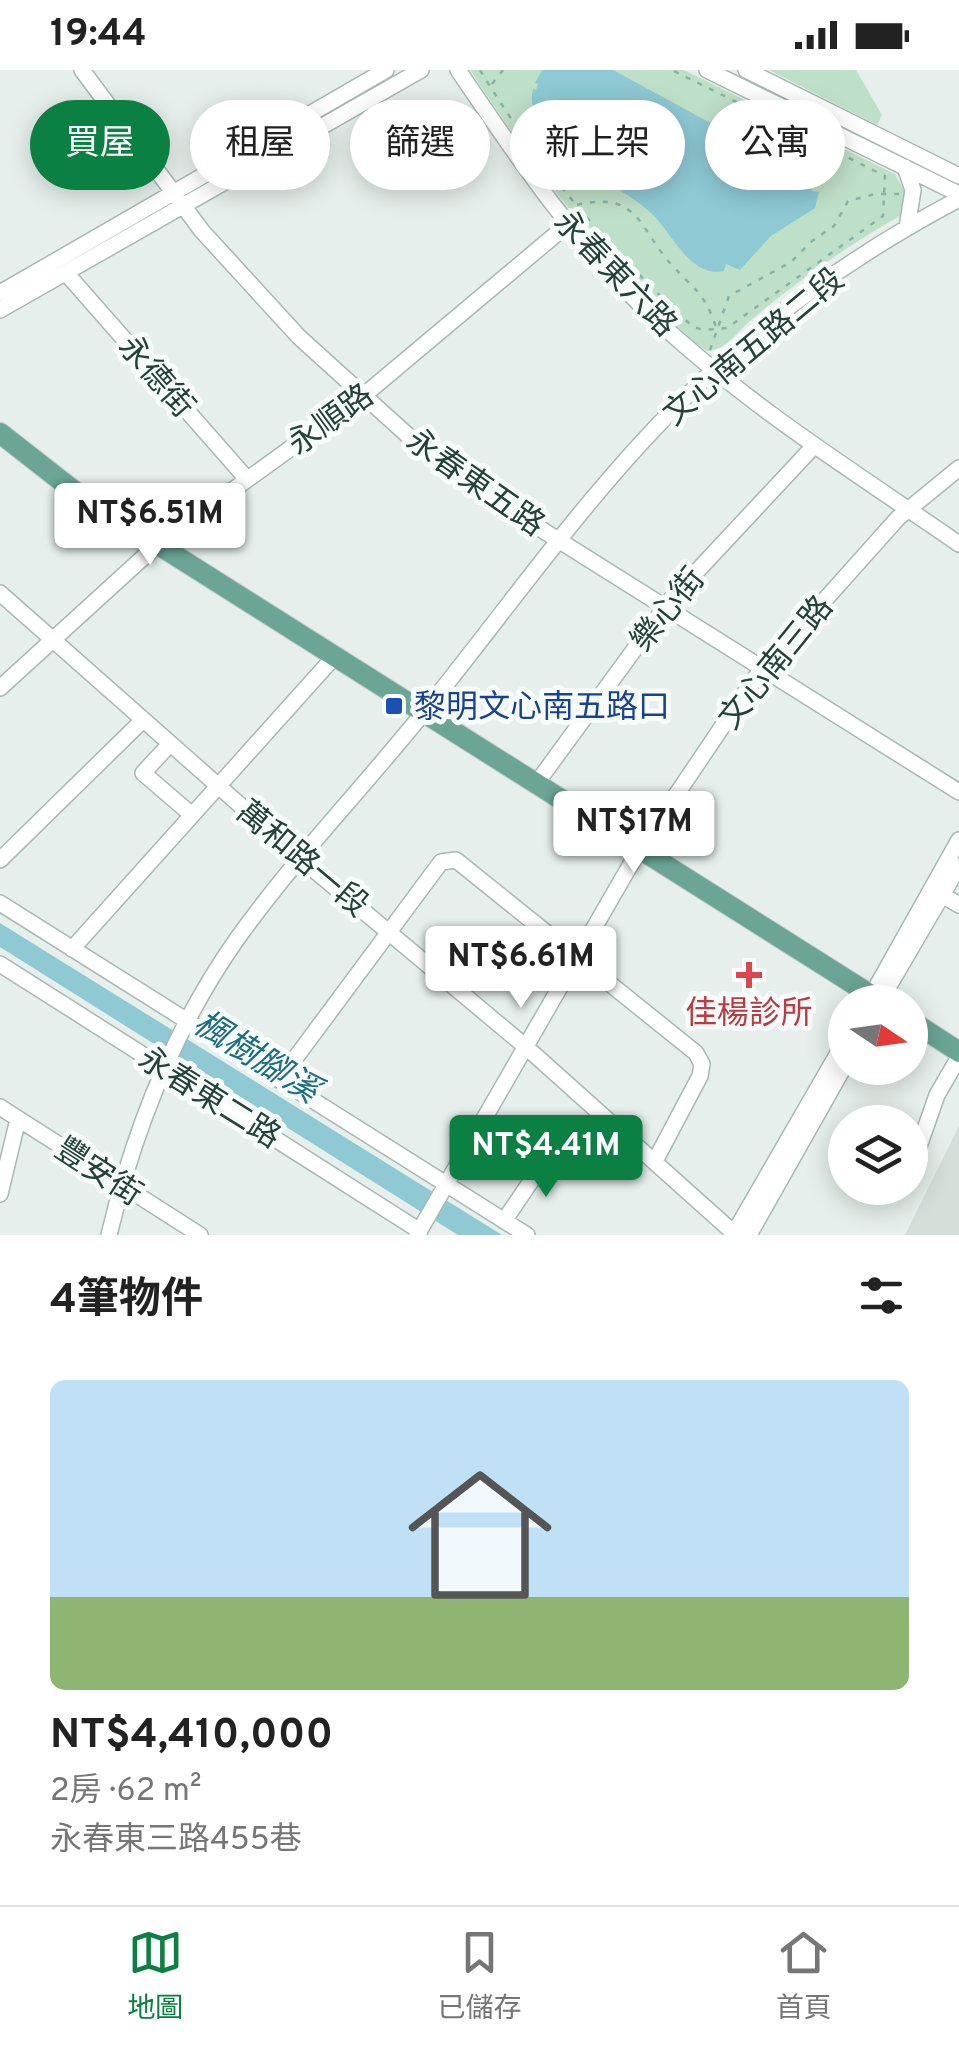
<!DOCTYPE html>
<html lang="zh-TW">
<meta charset="utf-8">
<style>
:root{--surface:#fff;--page:#f6f6f6;--text:#222;--muted:#767676;--line:#e0e0e0;--accent:#0b8043}
body{margin:0;font-family:Overpass,"Noto Sans TC",sans-serif;background:var(--page);color:var(--text);height:100vh;display:flex;flex-direction:column;font-size:38px;white-space:nowrap}
*{box-sizing:border-box;margin:0}
p{font-size:32px;color:var(--muted)}
.icon{flex:none;width:55px;height:55px;fill:none;stroke:currentColor;stroke-width:2;stroke-linecap:round;stroke-linejoin:round}
.map{position:relative;height:1165px;overflow:hidden}
.drawer{display:flex;flex-direction:column;background:var(--surface);flex:1}
.drawer>*{flex:none}
.top-card{position:absolute;left:30px;top:30px;width:900px;height:90px;display:flex;gap:20px}
.needle{width:65px;rotate:103deg}
.controls{position:absolute;left:828px;top:915px;display:grid;gap:20px}
.controls a{display:grid;place-items:center;width:100px;height:100px;border-radius:50%;background:var(--surface);box-shadow:0 5px 25px #0003;font-size:50px}
.price{position:absolute;translate:-50% -85px;padding:0 22px;border-radius:10px;background:#fff;color:#222;font-size:32px;line-height:65px;filter:drop-shadow(0 2px 5px #0008)}
.price::after{content:'';position:absolute;left:50%;top:60px;width:30px;height:22px;margin-left:-15px;background:inherit;clip-path:polygon(0 0,100% 0,50% 100%)}
.price.current{background:var(--accent);color:#fff}
ul{padding:0;list-style:none}
li{display:grid;align-content:center;gap:20px;height:530px;padding:0 50px}
li+li{border-top:2px solid var(--line)}
li span{display:grid;place-items:center;height:310px;border-radius:15px;color:#555}
li>.icon{margin-inline-start:auto}
span .icon{width:180px;height:180px;fill:#fffc;stroke-width:1}
li b{font-size:42px}
h2{display:flex;justify-content:space-between;align-items:center;height:120px;padding:0 50px;font-size:42px}
.tag{padding:0 35px;border-radius:45px;background:var(--surface);box-shadow:0 5px 25px #0003;font-size:35px;line-height:90px}
.tag.current{background:var(--accent);color:#fff}
.status{display:flex;justify-content:space-between;align-items:center;height:70px;padding:0 50px;background:var(--surface);direction:ltr}
.status svg{height:28px;fill:currentColor}
.dock{display:flex;justify-content:space-around;align-items:center;height:140px;border-top:2px solid var(--line);background:var(--surface);font-size:28px;color:var(--muted)}
.dock a{display:grid;justify-items:center;gap:5px}
.dock .current{color:var(--accent)}
.map>svg:first-child{display:block}
.built{fill:#d4dfda}
.green{fill:#bfe0c8}
.water{fill:#8ec9d4}
.lines{fill:none;stroke-linecap:round;stroke-linejoin:round}
.minor-casing{stroke:#a8b8b2;stroke-width:18}
.major-casing{stroke:#c2cac8;stroke-width:22}
.path{stroke:#86b3a5;stroke-width:2.5;stroke-dasharray:5 8;stroke-linecap:butt}
.minor{stroke:#fff;stroke-width:15}
.major{stroke:#6aa596;stroke-width:20}
.transit-dot{fill:#1a4fb4;stroke:#f7fbf9;stroke-width:4}
.health-dot{fill:#e0444e;stroke:#f7fbf9;stroke-width:4}
.labels{text-anchor:middle;stroke-width:10;stroke-linejoin:round;paint-order:stroke}
.street-label{font-size:32px;fill:#24423a;stroke:#f7fbf9}
.transit-label{font-size:32px;fill:#164399;stroke:#f7fbf9;text-anchor:start}
.health-label{font-size:32px;fill:#be3a42;stroke:#f7fbf9}
.water-label{font-size:35px;font-style:italic;fill:#1c6f80;stroke:#f7fbf9}
</style>
<div class="status"><b>19:44</b><svg viewBox="0 0 49 12"><path d="M0 12V9h3v3zM5 12V6h3v6zM10 12V3h3v9zM15 12V0h3v12zM26 1h20v11H26zM47 4h2v5h-2z"/></svg></div>
<div class="map">
<svg width="959" height="1165" viewBox="0 0 959 1165">
<rect width="100%" height="100%" fill="#e6efeb"/>
<path class="built" d="M959,1056v109h-54z"/>
<path class="green" d="M470,0h214l211,104 11,20 -6,22c-52,29 -104,66 -149,104 -13,11 -26,31 -44,31 -21,-13 -39,-34 -57,-52 -71,-71 -125,-145 -180,-229z
M769,0h87l26,45 -5,10z"/>
<path class="water" d="M542,0h71l116,63 35,7 28,12 25,25 2,6h-8l1,8 7,1 -4,16 -44,28 -31,34 -14,-6 -2,7c-35,7 -51,-38 -73,-58 -12,-11 -26,-20 -41,-28l5,-7 -6,-3 -3,7c-29,-21 -83,-51 -73,-93l3,1 2,-6 -3,-1z
M0,853l502,312h-44l-458,-288z"/>
<g class="lines">
<g class="minor-casing">
<path id="minor" d="M82,0l120,161 97,106 115,104 87,63 458,288
M458,0c59,87 117,173 194,246 95,89 201,155 307,228
M707,0l252,124
M746,0l213,106
M905,97l8,23 -6,38
M66,203l181,206
M0,223l386,-223
M0,240l421,-240
M0,523l301,266 225,188 210,188
M0,618l158,-144 205,-148 204,-171
M169,675l-26,28 49,42
M536,714l136,-186 141,-151
M0,790l142,-139
M942,825l17,10
M0,833l527,332
M72,879l263,-293
M0,894l420,267
M889,916l70,-120
M868,932l91,-162
M279,1010l162,-218 15,-2 240,193 6,11 -2,12 -45,85
M0,1037l200,128
M910,1102l27,-77 22,-38
M0,1124l18,-75
M504,1151l46,-68
M109,1165c25,-105 66,-208 128,-296 57,-80 126,-151 187,-227 73,-90 140,-185 219,-271 89,-98 198,-180 316,-242
M417,1165l222,-385 116,-172 143,-160 61,-50
M733,1165l112,-194
M749,1165l96,-170"/>
</g>
<g class="major-casing">
<path id="major" d="M0,363l78,61 804,508
M910,950l49,32"/>
</g>
<path class="path" d="M480,0c59,98 129,179 213,257l11,3 23,-2 156,-112 2,-40 -213,-106
M492,14l11,-14
M577,135c61,-15 62,23 93,58 23,26 34,28 46,64
M710,280l19,-54 62,-34 21,-21 22,-15 14,-25 27,-7h25"/>
<use href="#minor" class="minor"/>
<use href="#major" class="major"/>
</g>
<rect class="transit-dot" x="384" y="626" width="20" height="20" rx="5"/>
<path class="health-dot" d="M744 890h10v10h10v10h-10v10h-10v-10h-10v-10h10z"/>
<g class="labels">
<g class="street-label">
<text transform="translate(616 203) rotate(46)" y="11">永春東六路</text>
<text transform="translate(753 276) rotate(-40)" y="11">文心南五路二段</text>
<text transform="translate(157 306) rotate(49)" y="11">永德街</text>
<text transform="translate(330 349) rotate(-36)" y="11">永順路</text>
<text transform="translate(476 412) rotate(35)" y="11">永春東五路</text>
<text transform="translate(667 539) rotate(-51)" y="11">樂心街</text>
<text transform="translate(775 592) rotate(-51)" y="11">文心南三路</text>
<text transform="translate(303 788) rotate(40)" y="11">萬和路一段</text>
<text transform="translate(210 1027) rotate(32)" y="11">永春東二路</text>
<text transform="translate(99 1101) rotate(33)" y="11">豐安街</text>
</g>
<g class="transit-label">
<text x="414" y="647">黎明文心南五路口</text>
</g>
<g class="health-label">
<text x="749" y="953">佳楊診所</text>
</g>
<g class="water-label">
<text transform="translate(257 986) rotate(32)" y="12">楓樹腳溪</text>
</g>
</g>
</svg>
<div class="controls">
<a><svg class="needle" viewBox="-14 -14 28 28"><path d="M0-13l5 13h-10z" fill="#e53935"/><path d="M0 13l5-13h-10z" fill="#767676"/></svg></a>
<a><svg class="icon" aria-label="layers" viewBox="0 0 24 24"><path d="M12 4l9 5-9 5-9-5zM3 14l9 5 9-5"/></svg></a>
</div>
<b class="price" style="left:150px;top:498px">NT$6.51M</b>
<b class="price" style="left:634px;top:806px">NT$17M</b>
<b class="price" style="left:521px;top:941px">NT$6.61M</b>
<b class="price current" style="left:546px;top:1130px">NT$4.41M</b>
<div class="top-card">
<a class="tag current">買屋</a>
<a class="tag">租屋</a>
<a class="tag">篩選</a>
<a class="tag">新上架</a>
<a class="tag">公寓</a>
</div>
</div>
<section class="drawer">
<h2>4筆物件<svg class="icon" aria-label="filters" viewBox="0 0 24 24"><path d="M4 7h16M4 17h16"/><circle cx="9" cy="7" r="2"/><circle cx="15" cy="17" r="2"/></svg></h2>
<ul>
<li><span style="background:linear-gradient(#bfe0f5 70%,#8fb573 0)"><svg class="icon" aria-label="home" viewBox="0 0 24 24"><path d="M3 11l9-7 9 7M6 9v11h12V9"/></svg></span><div><b>NT$4,410,000</b><p>2房 · 62 m²</p><p>永春東三路455巷</p></div></li>
</ul>
</section>
<nav class="dock">
<a class="current"><svg class="icon" aria-label="map" viewBox="0 0 24 24"><path d="M3 6l6-2 6 2 6-2v14l-6 2-6-2-6 2zM9 4v14M15 6v14"/></svg>地圖</a>
<a><svg class="icon" aria-label="saved" viewBox="0 0 24 24"><path d="M7 4h10v16l-5-4-5 4z"/></svg>已儲存</a>
<a><svg class="icon" aria-label="home" viewBox="0 0 24 24"><path d="M3 11l9-7 9 7M6 9v11h12V9"/></svg>首頁</a>
</nav>
